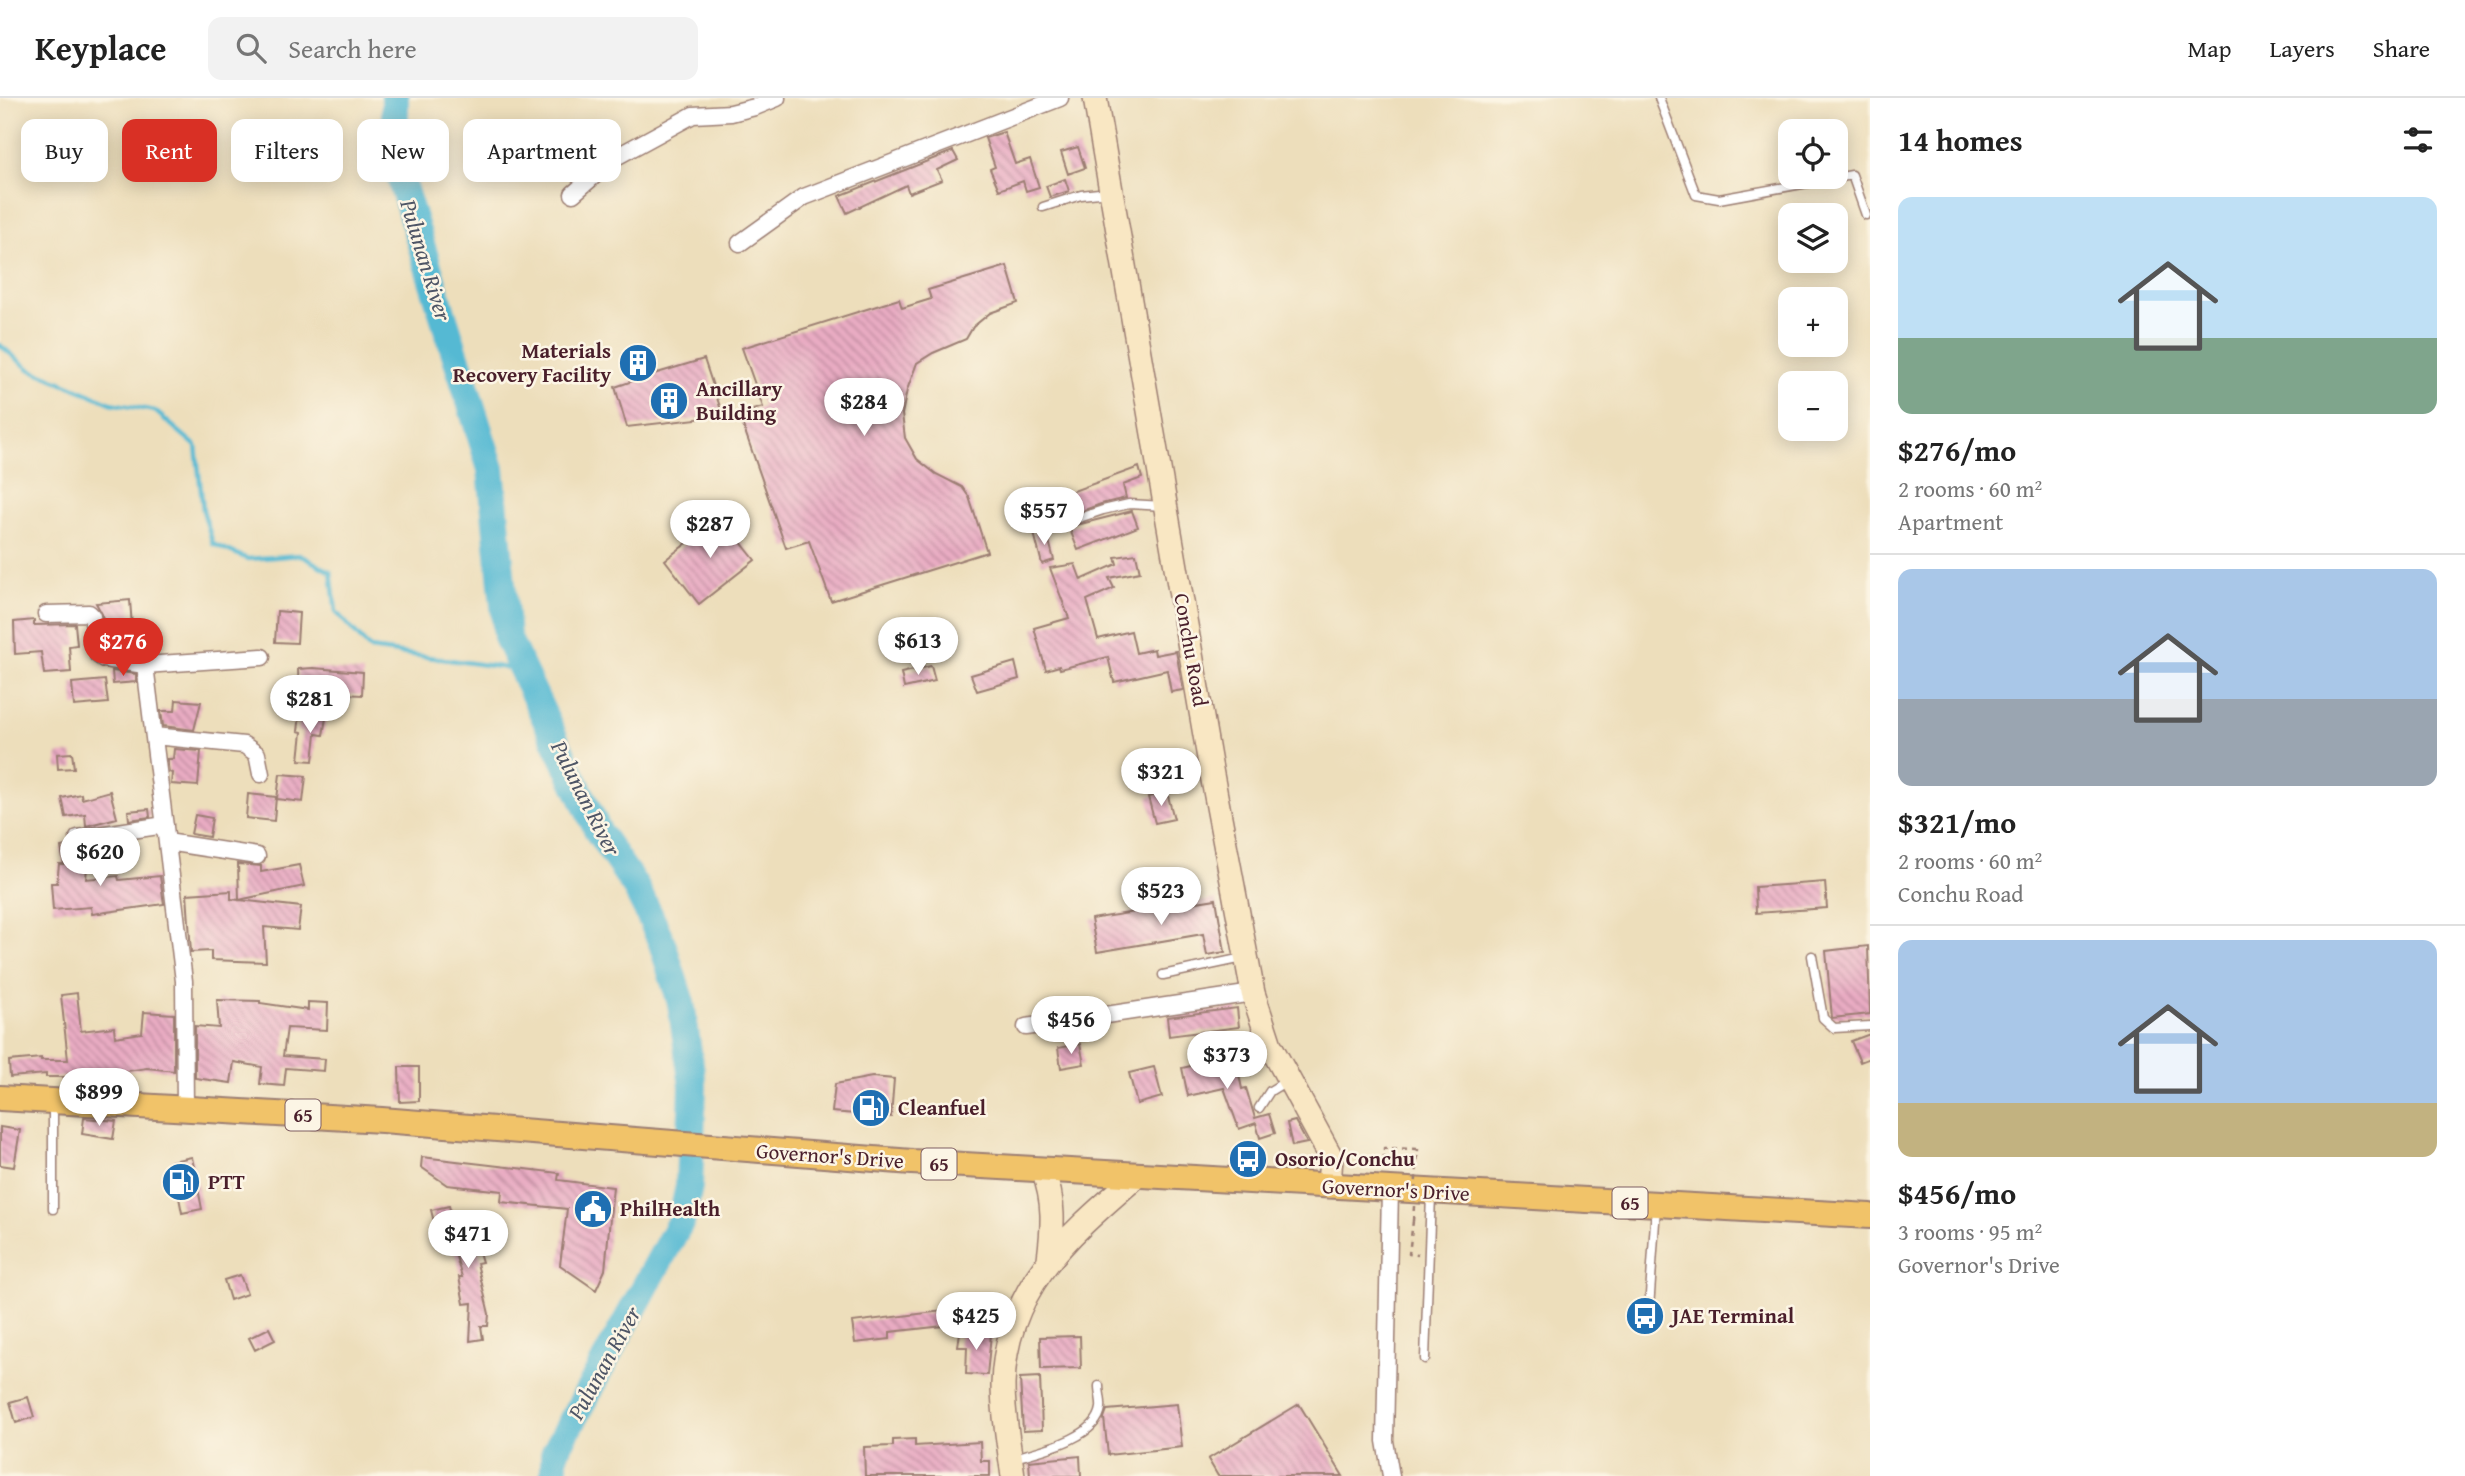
<!DOCTYPE html>
<meta charset="utf-8">
<style>
:root{--surface:#fff;--page:#f2f2f2;--text:#222;--muted:#767676;--line:#e0e0e0;--accent:#d93025}
body{margin:0;font-family:"Gentium Book Plus",serif;background:var(--page);color:var(--text);height:100vh;display:flex;flex-direction:column;font-size:26px;white-space:nowrap}
*{box-sizing:border-box;margin:0}
p{font-size:23px;color:var(--muted)}
.icon{flex:none;width:38px;height:38px;fill:none;stroke:currentColor;stroke-width:2;stroke-linecap:round;stroke-linejoin:round}
.map{position:relative;flex:1;overflow:hidden}
.drawer{display:flex;flex-direction:column;background:var(--surface);width:595px}
.drawer>*{flex:none}
.hud{position:absolute;left:21px;top:21px;width:665px;height:63px;display:flex;gap:14px}
.buttons{position:absolute;left:1778px;top:21px;display:grid;gap:14px}
.buttons a{display:grid;place-items:center;width:70px;height:70px;border-radius:14px;background:var(--surface);box-shadow:0 4px 18px #0003;font-size:35px}
.price{position:absolute;translate:-50% -60px;padding:0 16px;border-radius:24px;background:#fff;color:#222;font-size:23px;line-height:46px;filter:drop-shadow(0 2px 4px #0008)}
.price::after{content:'';position:absolute;left:50%;top:42px;width:21px;height:16px;margin-left:-10px;background:inherit;clip-path:polygon(0 0,100% 0,50% 100%)}
.price.current{background:var(--accent);color:#fff}
ul{padding:0;list-style:none}
li{display:grid;align-content:center;gap:14px;height:371px;padding:0 28px}
li+li{border-top:2px solid var(--line)}
li span{display:grid;place-items:center;height:217px;border-radius:14px;color:#555}
li>.icon{margin-inline-start:auto}
span .icon{width:126px;height:126px;fill:#fffc;stroke-width:1}
li b{font-size:30px}
h2{display:flex;justify-content:space-between;align-items:center;height:84px;padding:0 28px;font-size:30px}
.tag{padding:0 24px;border-radius:14px;background:var(--surface);box-shadow:0 4px 18px #0003;font-size:24px;line-height:63px}
.tag.current{background:var(--accent);color:#fff}
header{display:flex;align-items:center;gap:42px;box-sizing:border-box;height:98px;padding:0 35px;background:var(--surface);border-bottom:2px solid var(--line)}
header strong{font-size:33px}
nav{display:flex;gap:38px;margin-inline-start:auto;font-size:24px}
.search{width:490px;height:63px;background:var(--page);display:flex;align-items:center;gap:18px;box-sizing:border-box;padding:0 24px;border-radius:14px;color:var(--muted);font-size:26px}
main{display:flex;flex:1;min-height:0}
.map>svg:first-child{display:block}
.lines{fill:none;stroke-linecap:round;stroke-linejoin:round}
.stream{stroke:#54b9d3;stroke-width:4.5}
.river{stroke:#54b9d3;stroke-width:28}
.building{fill:url(#building-back-hatch)}
.lane-casing{stroke:#9c7e73;stroke-width:11}
.street-casing{stroke:#9c7e73;stroke-width:19}
.secondary-casing{stroke:#9c7e73;stroke-width:26}
.primary-casing{stroke:#9c7e73;stroke-width:28}
.path{stroke:#9c7e73;stroke-width:2.5;stroke-dasharray:5 5;stroke-linecap:butt}
.lane{stroke:#fff;stroke-width:8}
.street{stroke:#fff;stroke-width:16}
.secondary{stroke:#f9e7c3;stroke-width:23}
.primary{stroke:#f1c369;stroke-width:24}
.path-bridge{stroke:#9c7e73;stroke-width:2.5;stroke-dasharray:5 5;stroke-linecap:butt}
.labels{text-anchor:middle;stroke-width:5;stroke-linejoin:round;paint-order:stroke}
.shield{fill:#fcf5e5;stroke:#7f5f63;stroke-width:2}
.shield-label{font-size:19px;font-weight:bold;fill:#4a1f2b}
.poi-label{font-size:21px;font-weight:bold;fill:#4a1f2b;stroke:#fcf5e5;text-anchor:start}
.street-label{font-size:21px;fill:#4a1f2b;stroke:#fcf5e5}
.water-label{font-size:23px;font-style:italic;fill:#4e5566;stroke:#fcf5e5}
</style>
<header>
<strong>Keyplace</strong>
<div class="search"><svg class="icon" aria-label="search" viewBox="0 0 24 24"><circle cx="10" cy="10" r="6"/><path d="M15 15l6 6"/></svg>Search here</div>
<nav><a>Map</a><a>Layers</a><a>Share</a></nav>
</header>
<main>
<div class="map">
<svg width="1870" height="1378" viewBox="0 0 1870 1378">
<defs>
<pattern id="building-back-hatch" width="6" height="6" patternUnits="userSpaceOnUse" patternTransform="scale(1.75)"><rect width="6" height="6" fill="#e9acc3"/><path d="M-1 5l2 2M0 0l6 6M5-1l2 2" fill="none" stroke="#bf8b9f"/></pattern>
</defs>
<rect width="100%" height="100%" fill="#fcf5e5"/>
<filter id="ink" filterUnits="userSpaceOnUse"><feTurbulence type="fractalNoise" baseFrequency=".0143" numOctaves="2"/><feDisplacementMap in="SourceGraphic" scale="14" xChannelSelector="R" yChannelSelector="G"/><feConvolveMatrix kernelMatrix="1 2 1 2 8 2 1 2 1" color-interpolation-filters="sRGB"/></filter>
<filter id="wash" filterUnits="userSpaceOnUse"><feTurbulence type="fractalNoise" baseFrequency=".00686" numOctaves="4" result="noise"/><feDisplacementMap in="SourceGraphic" scale="28" xChannelSelector="R" yChannelSelector="G"/><feGaussianBlur stdDeviation="1.57" result="paint"/><feColorMatrix in="noise" values="0 0 0 0 0 0 0 0 0 0 0 0 0 0 0 0 0 1.4 0 .05"/><feComposite in="paint" operator="in"/></filter>
<g filter="url(#wash)">
<rect width="100%" height="100%" fill="#eddebb"/>
<g class="lines">
<path class="stream" d="M0,247l29,24 82,34 44,8 41,35 7,64 10,34 35,15 52,-4 31,17 5,40 34,37 152,21"/>
<path class="river" d="M395,0v63l96,308 16,168 92,196 36,53 14,28 13,29 19,60 12,83 -4,100 -7,33 -128,235v22"/>
</g>
<g id="blocks">
<path class="building" d="M1004,34l11,32 15,-5 9,28 -13,4 -3,-10 -24,9 -9,-21 5,-2 -10,-29z
M1078,49l7,21 -17,6 -7,-22z
M953,53l5,9 -21,10 5,10 -33,13 -3,-8 -59,28 -8,-17z
M1065,81l4,12 -19,6 -4,-11z
M1007,168l11,37 -28,10 -17,14 -7,12 -33,14 -16,10 -10,27 -5,24 3,24 12,21 19,15 26,13 7,10 18,55 -156,49 -22,-60 -23,7 -47,-134 24,-7 -21,-59 157,-49 3,9 29,-9 -3,-9z
M645,249l9,27 50,-15 19,57 -96,11 -12,-40 18,-6 -10,-27z
M1139,369l3,11 -19,7 3,13 -25,6 -36,13 -8,-20z
M1132,413l6,16 -60,23 -9,-23z
M721,419l34,43 -56,44 -34,-44z
M1046,431l8,31 -12,4 -8,-31z
M1136,456l4,18 -31,6 5,10 -27,12 11,39 33,-8 5,22 18,-4 1,6 21,-4 7,39 -12,2 -4,-22 -53,12 -6,-25 -48,12 -1,-3 -13,4 -12,-42 35,-10 -19,-50 25,-4 6,16 36,-16 -2,-7z
M130,502l4,53 -26,-4 -6,-35 -6,-11z
M277,513l22,2 -2,30 -22,-1z
M34,522v5l41,-1 2,21 -8,1 2,26 -27,2 -3,-22 -26,2 -1,-32z
M1015,564l4,17 -42,12 -6,-16z
M931,568l4,15 -31,7 -3,-15z
M313,570l50,4 -1,23 -36,-2 1,-3 -28,2 -1,-23z
M112,573l24,3v8l-23,2z
M105,582l3,23 -34,3 -2,-23z
M176,602l25,2 -7,28 -31,-4 -2,-15h14z
M300,617l26,3 -3,17 -7,-1 -3,27 -14,-1 3,-28 -4,-1z
M174,651l27,2 -3,35 -27,-2 1,-11 -3,-1 -2,-13h6z
M72,655l2,15 -16,1 -1,-15z
M280,676l26,2 -3,26 -26,-3z
M110,693l7,27 -31,8 -1,-12 -19,3 -4,-19 19,-4 1,5z
M1167,694l7,27 -19,4 -7,-26z
M248,696l28,3 -2,24 -28,-3z
M149,711l1,8 -21,3 -1,-9z
M195,717l17,3 -3,19 -18,-3z
M70,747l12,3 3,19h2l-1,12 32,-3 1,4 41,-4 4,28 -72,10 -1,-7 -38,3 -2,-27h6l2,-19h5l-3,-17z
M238,766l23,2v6l38,-7 5,21 -65,14z
M1825,784l2,26 -71,5 -1,-26z
M231,793v8l70,8 -3,23 -34,-3 2,35 -55,-2v-9l-20,1 -4,-58z
M1216,801l9,53 -18,3 -4,-21 -106,18 -6,-33z
M1868,848l2,68 -38,4 -6,-67z
M77,895l4,38 33,-4 1,10 27,-4 2,-21 30,2v57l-27,-3 -28,4v3l-48,5 -1,-3h-24v-3l-36,3 -1,-16 32,-3v2h27l-7,-65z
M217,902l43,1v2l48,7v-8l20,1 -1,27 -40,-2 -4,28 42,3 -1,12 -38,-3 -2,18 -24,-2 2,-17 -28,-5 -3,21 -36,-5v-52l24,2z
M1237,910l2,19 -70,9 -2,-19z
M1870,936v24l-10,4 -9,-21z
M1080,946l4,20 -23,4 -3,-20z
M1235,958l7,33 4,-1 9,30 14,-4 6,19 -15,5 -4,-15 -17,6 -15,-41 -36,8 -6,-28z
M399,969h20v34l-19,1z
M1154,969l8,30 -25,7 -8,-31z
M872,979l22,2 -3,38 -59,-5 3,-28z
M84,1020l32,3 -3,18 -31,-5z
M1295,1023l12,22 -15,3 -5,-23z
M0,1029l20,3 -6,37 -14,-2z
M192,1059l10,52 -20,4 -10,-52z
M422,1059l137,16 -1,7 55,7 -8,83 -9,20 -36,-25 7,-56 -66,-7 1,-11 -55,-6 -26,-18z
M449,1108l3,11 12,-2 2,9 4,-1 12,39 -5,1 12,51 -1,12h-7l2,13 -13,2 2,-38 -8,1 -5,-27h3l-10,-34 5,-1 -7,-24 -16,4 -3,-12z
M240,1177l7,19 -17,6 -6,-20z
M951,1212l1,15 -62,7v7l-35,4 -3,-21z
M269,1230l6,12 -20,10 -6,-12z
M960,1234l31,2 -4,41 -21,-1 1,-27h-9z
M1080,1238l1,32 -40,1 -1,-32z
M1040,1279l2,53 -19,1 -3,-53z
M28,1299l6,20 -18,6 -6,-21z
M1177,1306l5,43 -74,8 -4,-37 3,-8z
M1299,1306l44,72h-125l-10,-17z
M915,1341v7l65,-4 1,19h9v15h-125l-1,-29 29,-1v-6z
M1080,1358l1,20h-51l-1,-15z"/>
</g>
</g>
<g filter="url(#ink)">
<use href="#blocks" fill-opacity="0" stroke="#9c7e73" stroke-width="2"/>
<g class="lines">
<g class="lane-casing">
<path id="lane" d="M1659,0l37,97 23,4 133,-24 14,40
M1043,109l38,-12 27,-3
M1070,423l33,-11 26,-6 35,2
M1812,858l11,62 11,10 36,-2
M1163,877l80,-17
M53,1006v105
M1259,1010l11,-17 18,-11
M1649,1211l7,-102
M1425,1261l6,-164
M1014,1360c24,-7 83,-19 87,-50 1,-6 -2,-15 -2,-22"/>
</g>
<g class="street-casing">
<path id="street" d="M573,96l43,-37 77,-42 38,-2 24,-6 22,-9
M740,145l64,-46 256,-99
M46,516l43,-1 3,3 6,39 6,4 41,6 39,316 1,127
M145,567l117,-8
M154,638l90,9 13,9 4,20
M78,740l87,-13
M167,744l90,14
M1026,929l227,-34
M1390,1091l-5,252 6,35"/>
</g>
<g class="secondary-casing">
<path id="secondary" d="M1095,0l115,666 43,229 17,52 61,112 -2,29
M1043,1073c12,30 10,56 6,88
M1013,1378c-4,-30 -10,-61 -10,-91 2,-98 67,-151 135,-210"/>
</g>
<g class="primary-casing">
<path id="primary" d="M0,1000l382,22 530,42 958,54"/>
</g>
<path class="path" d="M1384,1062v-12l34,1
M1413,1123l-4,33 9,1"/>
<use href="#lane" class="lane"/>
<use href="#street" class="street"/>
<use href="#secondary" class="secondary"/>
<use href="#primary" class="primary"/>
<path class="path-bridge" d="M1413,1123l5,-72"/>
</g>
</g>
<defs>
<g id="building-disc" transform="scale(2.0125)"><circle r="9.5" fill="#1f6fb2" stroke="#fcf5e5"/><path d="M-4-6H4V6H1V3H-1V6H-4ZM-2.5-4.3h1.7v1.8h-1.7ZM.8-4.3h1.7v1.8H.8ZM-2.5-1h1.7V.8h-1.7ZM.8-1h1.7V.8H.8Z" fill="#fff"/></g>
<g id="fuel-disc" transform="scale(2.0125)"><circle r="9.5" fill="#1f6fb2" stroke="#fcf5e5"/><path d="M-5.5-6h7V0h2V4h1.3V-2.5L3-4.5l.8-.8L6-3V5H2.5V1h-1V6h-7ZM-4.2-4.7v3.2H.2V-4.7Z" fill="#fff"/></g>
<g id="bus-disc" transform="scale(2.0125)"><circle r="9.5" fill="#1f6fb2" stroke="#fcf5e5"/><path d="M-5-6H5V4H4V6H2V4H-2V6H-4V4H-5ZM-3.5-4V0h7V-4ZM-3.5 1.2v1.5H-2V1.2ZM2 1.2v1.5H3.5V1.2Z" fill="#fff"/></g>
<g id="civic-disc" transform="scale(2.0125)"><circle r="9.5" fill="#1f6fb2" stroke="#fcf5e5"/><path d="M-.6-6.5H3V-4.5H.6V-3L4-1V1h2V6H-6V1h2V-1L-.6-3ZM-1.2 2.5V6h2.4V2.5Z" fill="#fff"/></g>
</defs>
<g fill-rule="evenodd">
<use href="#building-disc" x="638" y="265"/>
<use href="#building-disc" x="669" y="303"/>
<use href="#fuel-disc" x="871" y="1010"/>
<use href="#bus-disc" x="1248" y="1061"/>
<use href="#fuel-disc" x="181" y="1084"/>
<use href="#civic-disc" x="593" y="1111"/>
<use href="#bus-disc" x="1645" y="1218"/>
</g>
<g class="labels">
<g class="shield">
<rect x="285.5" y="1001.5" width="35" height="31" rx="5"/>
<rect x="921.5" y="1050.5" width="35" height="31" rx="5"/>
<rect x="1612.5" y="1089.5" width="35" height="31" rx="5"/>
</g>
<g class="shield-label">
<text x="303" y="1024">65</text>
<text x="939" y="1073">65</text>
<text x="1630" y="1112">65</text>
</g>
<g class="poi-label">
<text x="611" y="260" text-anchor="end">Materials<tspan x="611" dy="24">Recovery Facility</tspan></text>
<text x="696" y="298">Ancillary<tspan x="696" dy="24">Building</tspan></text>
<text x="898" y="1017">Cleanfuel</text>
<text x="1275" y="1068">Osorio/Conchu</text>
<text x="208" y="1091">PTT</text>
<text x="620" y="1118">PhilHealth</text>
<text x="1672" y="1225">JAE Terminal</text>
</g>
<g class="street-label">
<text transform="translate(1191 552) rotate(80)" y="7">Conchu Road</text>
<text transform="translate(830 1058) rotate(4)" y="7">Governor's Drive</text>
<text transform="translate(1396 1092) rotate(3)" y="7">Governor's Drive</text>
</g>
<g class="water-label">
<text transform="translate(426 162) rotate(73)" y="8">Pulunan River</text>
<text transform="translate(586 700) rotate(63)" y="8">Pulunan River</text>
<text transform="translate(604 1265) rotate(-61)" y="8">Pulunan River</text>
</g>
</g>
</svg>
<div class="buttons">
<a><svg class="icon" aria-label="locate" viewBox="0 0 24 24"><circle cx="12" cy="12" r="6"/><path d="M12 2v4M12 18v4M2 12h4M18 12h4"/></svg></a>
<a><svg class="icon" aria-label="layers" viewBox="0 0 24 24"><path d="M12 4l9 5-9 5-9-5zM3 14l9 5 9-5"/></svg></a>
<a>+</a>
<a>−</a>
</div>
<b class="price" style="left:864px;top:340px">$284</b>
<b class="price" style="left:1044px;top:449px">$557</b>
<b class="price" style="left:710px;top:462px">$287</b>
<b class="price" style="left:918px;top:579px">$613</b>
<b class="price current" style="left:123px;top:580px">$276</b>
<b class="price" style="left:310px;top:637px">$281</b>
<b class="price" style="left:1161px;top:710px">$321</b>
<b class="price" style="left:100px;top:790px">$620</b>
<b class="price" style="left:1161px;top:829px">$523</b>
<b class="price" style="left:1071px;top:958px">$456</b>
<b class="price" style="left:1227px;top:993px">$373</b>
<b class="price" style="left:99px;top:1030px">$899</b>
<b class="price" style="left:468px;top:1172px">$471</b>
<b class="price" style="left:976px;top:1254px">$425</b>
<div class="hud">
<a class="tag">Buy</a>
<a class="tag current">Rent</a>
<a class="tag">Filters</a>
<a class="tag">New</a>
<a class="tag">Apartment</a>
</div>
</div>
<section class="drawer">
<h2>14 homes<svg class="icon" aria-label="filters" viewBox="0 0 24 24"><path d="M4 7h16M4 17h16"/><circle cx="9" cy="7" r="2"/><circle cx="15" cy="17" r="2"/></svg></h2>
<ul>
<li><span style="background:linear-gradient(#bfe0f5 65%,#7fa58c 0)"><svg class="icon" aria-label="home" viewBox="0 0 24 24"><path d="M3 11l9-7 9 7M6 9v11h12V9"/></svg></span><div><b>$276/mo</b><p>2 rooms · 60 m²</p><p>Apartment</p></div></li>
<li><span style="background:linear-gradient(#a9c7e8 60%,#9aa5b1 0)"><svg class="icon" aria-label="home" viewBox="0 0 24 24"><path d="M3 11l9-7 9 7M6 9v11h12V9"/></svg></span><div><b>$321/mo</b><p>2 rooms · 60 m²</p><p>Conchu Road</p></div></li>
<li><span style="background:linear-gradient(#a9c7e8 75%,#c2b280 0)"><svg class="icon" aria-label="home" viewBox="0 0 24 24"><path d="M3 11l9-7 9 7M6 9v11h12V9"/></svg></span><div><b>$456/mo</b><p>3 rooms · 95 m²</p><p>Governor's Drive</p></div></li>
</ul>
</section>
</main>
